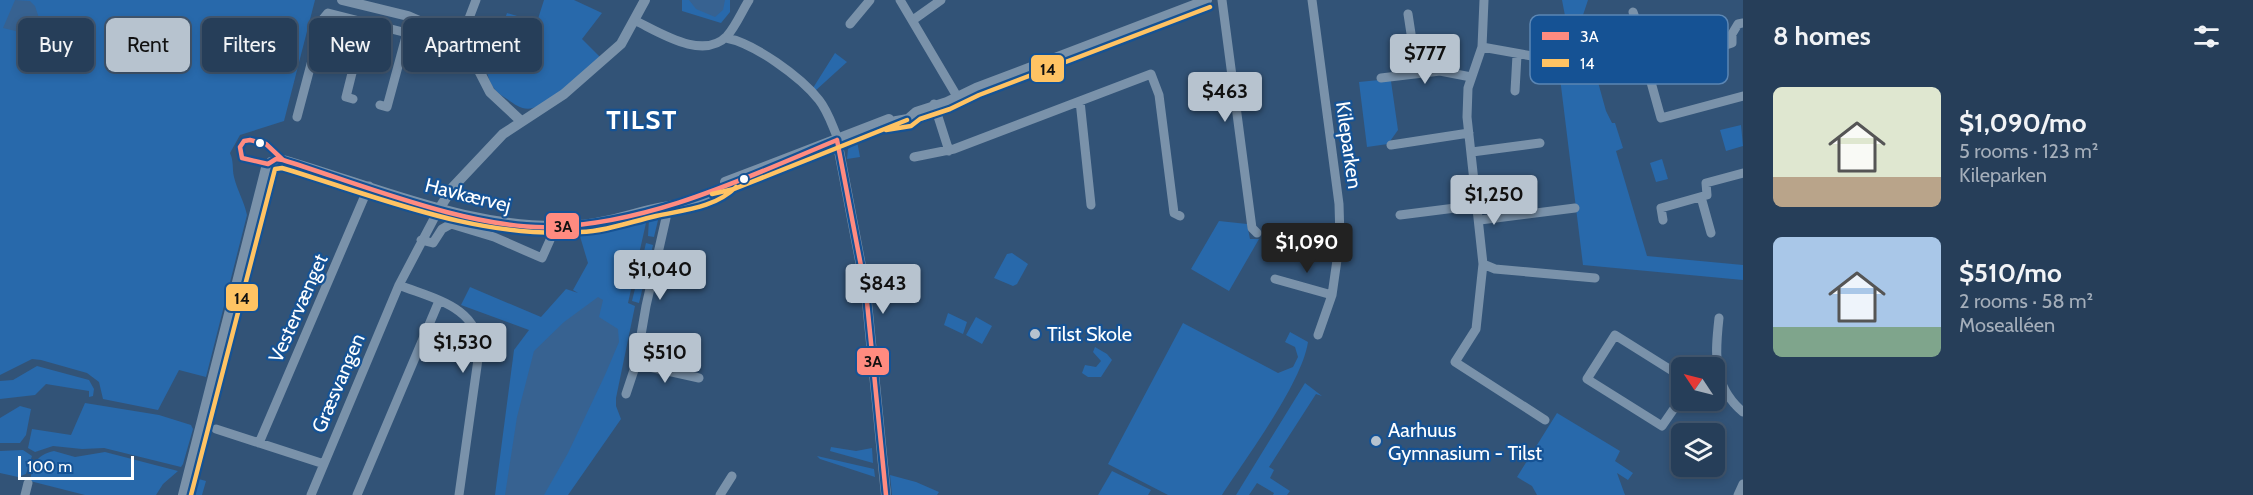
<!DOCTYPE html>
<meta charset="utf-8">
<style>
:root{--surface:#263e59;--page:#2e455f;--text:#f1f3f6;--muted:#a4aeba;--line:#42576f;--accent:#b7c3cf}
body{margin:0;font-family:Cabin,sans-serif;background:var(--page);color:var(--text);height:100vh;display:flex;flex-direction:column;font-size:22px;white-space:nowrap}
*{box-sizing:border-box;margin:0}
p{font-size:20px;color:var(--muted)}
.icon{flex:none;width:33px;height:33px;fill:none;stroke:currentColor;stroke-width:2;stroke-linecap:round;stroke-linejoin:round}
.map{position:relative;flex:1;overflow:hidden}
.sheet{display:flex;flex-direction:column;background:var(--surface);width:510px}
.sheet>*{flex:none}
.guide{position:absolute;left:18px;top:18px;width:570px;height:54px;display:flex;gap:12px}
.needle{width:39px;rotate:305deg}
.fabs{position:absolute;left:1671px;top:357px;display:grid;gap:12px}
.fabs a{display:grid;place-items:center;width:54px;height:54px;border-radius:9px;background:var(--surface);box-shadow:0 3px 9px #0003,0 0 0 2px var(--line);font-size:30px}
.scale{position:absolute;left:18px;bottom:15px;width:116px;box-sizing:border-box;padding-left:6px;border:3px solid #fff;border-top:0;font-size:16px;line-height:21px;white-space:nowrap;color:#fff;-webkit-text-stroke:4px #155294;paint-order:stroke}
.price{position:absolute;translate:-50% -51px;padding:0 14px;border-radius:6px;background:var(--accent);color:#111;font-size:20px;line-height:39px;filter:drop-shadow(0 2px 3px #0008)}
.price::after{content:'';position:absolute;left:50%;top:36px;width:18px;height:14px;margin-left:-9px;background:inherit;clip-path:polygon(0 0,100% 0,50% 100%)}
.price.active{background:#222;color:#fff}
ul{padding:0;list-style:none}
li{display:flex;align-items:center;gap:18px;height:150px;padding:0 30px}
li span{display:grid;place-items:center;flex:none;width:168px;height:120px;border-radius:9px;color:#555}
li>.icon{margin-inline-start:auto}
span .icon{width:72px;height:72px;fill:#fffc;stroke-width:1}
li b{font-size:26px}
h2{display:flex;justify-content:space-between;align-items:center;height:72px;padding:0 30px;font-size:26px}
.chip{padding:0 21px;border-radius:9px;background:var(--surface);box-shadow:0 3px 9px #0003,0 0 0 2px var(--line);font-size:21px;line-height:54px}
.chip.active{background:var(--accent);color:#111}
main{display:flex;flex:1;min-height:0}
.map>svg:first-child{display:block}
.green{fill:#2869ab}
.water{fill:#376291}
.lines{fill:none;stroke-linecap:round;stroke-linejoin:round}
.minor{stroke:#7a92aa;stroke-width:9}
.tertiary{stroke:#7a92aa;stroke-width:10}
.bus-1-casing{stroke:#155294;stroke-width:9}
.bus-2-casing{stroke:#155294;stroke-width:9}
.bus-1{stroke:#ff8b80;stroke-width:4.5}
.bus-2{stroke:#ffc363;stroke-width:4.5}
.bus-dot{fill:#fff;stroke:#155294;stroke-width:2}
.poi-dot{fill:#b7c3cf;stroke:#155294;stroke-width:2}
.labels{text-anchor:middle;stroke-width:4.5;stroke-linejoin:round;paint-order:stroke}
.street-label{font-size:20px;fill:#fff;stroke:#155294}
.poi-label{font-size:20px;fill:#fff;stroke:#155294;text-anchor:start}
.district-label{font-size:26px;font-weight:bold;letter-spacing:1.5px;fill:#fff;stroke:#155294}
.key{fill:#155294;stroke:#5b86b4;stroke-width:1.5}
.key-label{font-size:16px;fill:#fff}
.line-badge{stroke:#155294;stroke-width:2}
.pale-badge-label{font-size:16px;text-anchor:middle;font-weight:bold;fill:#111}
</style>
<main>
<div class="map">
<svg width="1743" height="495" viewBox="0 0 1743 495">
<rect width="100%" height="100%" fill="#325377"/>
<path class="green" d="M0,0h315l-31,121 -44,14 -10,18c4,9 2,15 4,24 3,13 10,24 13,38l-41,162 -27,-7 -21,40 -55,-11 -4,-17 -12,-9 -46,-13 -9,-1 -32,16z
M544,0h30l28,13 -20,26 18,18c-19,16 -43,44 -67,51 -10,3 -19,-4 -26,-9 -17,-10 -19,-20 -22,-38l14,-25 8,-23 30,9z
M682,0h48v12l-9,11 -39,-12z
M1562,0h26l-7,21 8,-1 1,5 -7,3 23,83 6,12h3l8,25 -7,3 31,105 96,9v15l-160,-15 -30,-244h13z
M835,53l12,9 -32,29 -2,-3z
M1379,80l12,1 7,49 -10,14 -21,3 -8,-65z
M1741,125l2,21 -17,5 -6,-21z
M857,141l3,16 -13,2 1,-10z
M1662,159l6,20 -12,3 -6,-19z
M659,216l-5,21 -6,-1 1,-17z
M643,221l3,2 -18,80 7,3 -19,92v8l5,13 -53,76h-73l19,-145 15,-20 -68,-25 9,-18 71,30 25,-28 12,4 -5,-3 15,-27 -9,-30z
M1219,221l28,3 3,15h9l-30,52 -38,-22z
M646,243l7,2 -14,58 -7,-2z
M1012,253l16,11 -11,20 -4,2 -19,-8 13,-24z
M948,313l19,9 -4,12 -19,-9z
M976,317l16,9 -10,18 -16,-9z
M1183,323l95,50 15,-6 5,-10 -3,-10 -10,-5 5,-10 18,10c-6,41 -62,116 -86,153h-54l-60,-31z
M1095,347l12,7 5,6 -11,17h-13l-6,-4 3,-8 11,2 5,-6 -8,-9z
M37,366l52,14 5,9 -1,7 -4,1v-6l-43,-7 -11,11 -35,4v-18l13,-1z
M1305,383l17,13 -6,-2 -47,73 5,3 -4,8 20,13 -3,4h-14l1,-2 -17,-10 -8,12h-13z
M85,403l74,12 32,10 2,4 -10,35 -2,3 -77,-19 -22,1 -29,-3 -18,6 -7,-4 4,-19 39,6z
M20,406l11,3 -5,26 -6,8h-20v-25z
M1557,413l63,38 -5,10 18,12 -5,7 -11,-7 8,22h-88l-5,-9 -15,-9z
M831,447l25,4 16,-3 1,15 -43,-12z
M23,450l9,6 -6,18 -8,3 -18,-4v-22z
M54,451l21,6 30,-5 73,19 -15,13 -7,11h-71l-55,-14c3,-17 6,-26 24,-30z
M817,456l57,13 1,8 -55,-18z
M1112,471l39,19 -3,5h-50z
M890,475l26,7 23,10 -2,3h-45z
M195,478l11,3 -4,14h-11z"/>
<path class="water" d="M15,0l15,1 5,5 5,15 -9,11 -7,1 -21,-5z
M689,0h36l-2,10 -8,7 -19,-8z
M598,297l5,3 -4,17 19,12 1,13 -14,33 -37,78 -24,42h-39l12,-78 17,-66 30,-29z"/>
<g class="lines">
<path class="minor" d="M900,0l58,98
M1222,0l30,228 5,5
M1312,0l27,204 1,35 -8,56 -14,40
M1484,0l-2,47 -14,41 -1,29 16,147 -7,65 -21,33 90,58
M1633,12l12,34 -3,4 19,68 82,-22
M1408,14l9,59
M913,20l28,-20
M636,21c23,11 67,40 91,15 9,-10 15,-25 22,-36
M850,24l20,-24
M726,38c28,5 75,39 93,62 8,10 12,22 17,34
M460,42l16,-42
M1482,47l50,9
M1717,48l15,-5v-9l6,-10 5,-1
M1381,78l59,-7 31,6
M1515,91l2,-36
M353,99l-7,-2 19,-76
M1080,101l11,104
M934,104l15,47
M297,117l26,-98 5,-6 79,20 -20,74 -7,-2
M1391,145l78,-12
M1472,152l68,-9
M914,157l40,-8 197,-75 8,21 15,118 6,3
M1701,197l10,36
M1400,215l79,-10
M1480,220l95,-12
M1663,220l-2,-12 46,-13 -1,-12 37,-10
M421,240l12,3 9,-14 9,-5 43,13 48,21 8,-18
M1483,264l12,5 100,9
M1275,279l57,16
M399,285c35,14 81,22 80,67l-20,143
M1719,318c-4,36 -7,68 24,94
M636,364l63,14
M1682,377l-67,-42 -28,44 75,47 20,-29
M626,394l10,-30 10,-58 20,-88 -2,-11
M216,429l108,35
M259,443l110,-257
M25,495l3,-12
M311,495l88,-210 40,-76
M357,495l82,-194
M720,495l12,-19
M1738,495l5,-11"/>
<path class="tertiary" d="M342,0l66,16 39,17 24,22 19,37 31,29
M885,123l23,-4 8,-7 31,-10 29,-14 231,-88
M837,140l29,152 20,203
M725,182l164,-63
M439,209l14,-22 50,-53 61,-40 57,-50 24,-44
M183,495l83,-327 5,-6 12,-2c97,28 194,73 296,65 30,-2 56,-13 85,-18 18,-3 56,-11 67,-25"/>
<g class="bus-1-casing">
<path id="bus-1" d="M250,140l16,4 17,16 -7,-1 -8,5 -26,-6 -2,-11 4,-6z
M837,140l29,152 20,203
M283,160c77,24 189,70 268,67 102,-4 194,-49 286,-87"/>
</g>
<g class="bus-2-casing">
<path id="bus-2" d="M886,130l25,-4 9,-7 30,-10 29,-14 231,-88
M712,194l22,-5 173,-69
M191,495l84,-326 7,-1c97,29 195,71 298,64 26,-1 50,-10 76,-16 27,-6 59,-8 80,-29"/>
</g>
<use href="#bus-1" class="bus-1"/>
<use href="#bus-2" class="bus-2"/>
</g>
<g class="bus-dot">
<circle cx="260" cy="143" r="5"/>
<circle cx="744" cy="179" r="5"/>
</g>
<g class="poi-dot">
<circle cx="1035" cy="334" r="6"/>
<circle cx="1376" cy="441" r="6"/>
</g>
<g class="labels">
<g class="street-label">
<text transform="translate(1349 145) rotate(82)" y="7">Kileparken</text>
<text transform="translate(468 195) rotate(14)" y="7">Havkærvej</text>
<text transform="translate(298 308) rotate(-66)" y="7">Vestervænget</text>
<text transform="translate(338 383) rotate(-67)" y="7">Græsvangen</text>
</g>
<g class="poi-label">
<text x="1047" y="341">Tilst Skole</text>
<text x="1388" y="437">Aarhuus<tspan x="1388" dy="23">Gymnasium - Tilst</tspan></text>
</g>
<g class="district-label">
<text x="642" y="129">TILST</text>
</g>
</g>
<rect x="1530" y="15" width="198" height="69" rx="9" class="key"/>
<rect x="1542" y="32" width="27" height="8" fill="#ff8b80"/>
<rect x="1542" y="59" width="27" height="8" fill="#ffc363"/>
<g class="key-label">
<text x="1580" y="42">3A</text>
<text x="1580" y="69">14</text>
</g>
<g class="line-badge">
<rect x="1030" y="54" width="35" height="29" rx="6" fill="#ffc363"/>
<rect x="545" y="212" width="35" height="28" rx="6" fill="#ff8b80"/>
<rect x="225" y="283" width="34" height="29" rx="6" fill="#ffc363"/>
<rect x="856" y="347" width="34" height="29" rx="6" fill="#ff8b80"/>
</g>
<g class="pale-badge-label">
<text x="1048" y="75">14</text>
<text x="563" y="232">3A</text>
<text x="242" y="304">14</text>
<text x="873" y="367">3A</text>
</g>
</svg>
<div class="fabs">
<a><svg class="needle" viewBox="-14 -14 28 28"><path d="M0-13l5 13h-10z" fill="#e53935"/><path d="M0 13l5-13h-10z" fill="#a4aeba"/></svg></a>
<a><svg class="icon" aria-label="layers" viewBox="0 0 24 24"><path d="M12 4l9 5-9 5-9-5zM3 14l9 5 9-5"/></svg></a>
</div>
<div class="scale">100 m</div>
<b class="price" style="left:1425px;top:85px">$777</b>
<b class="price" style="left:1225px;top:123px">$463</b>
<b class="price" style="left:1494px;top:226px">$1,250</b>
<b class="price active" style="left:1307px;top:274px">$1,090</b>
<b class="price" style="left:660px;top:301px">$1,040</b>
<b class="price" style="left:883px;top:315px">$843</b>
<b class="price" style="left:463px;top:374px">$1,530</b>
<b class="price" style="left:665px;top:384px">$510</b>
<div class="guide">
<a class="chip">Buy</a>
<a class="chip active">Rent</a>
<a class="chip">Filters</a>
<a class="chip">New</a>
<a class="chip">Apartment</a>
</div>
</div>
<section class="sheet">
<h2>8 homes<svg class="icon" aria-label="filters" viewBox="0 0 24 24"><path d="M4 7h16M4 17h16"/><circle cx="9" cy="7" r="2"/><circle cx="15" cy="17" r="2"/></svg></h2>
<ul>
<li><span style="background:linear-gradient(#dfe7d0 75%,#b9a48a 0)"><svg class="icon" aria-label="home" viewBox="0 0 24 24"><path d="M3 11l9-7 9 7M6 9v11h12V9"/></svg></span><div><b>$1,090/mo</b><p>5 rooms · 123 m²</p><p>Kileparken</p></div></li>
<li><span style="background:linear-gradient(#a9c7e8 75%,#7fa58c 0)"><svg class="icon" aria-label="home" viewBox="0 0 24 24"><path d="M3 11l9-7 9 7M6 9v11h12V9"/></svg></span><div><b>$510/mo</b><p>2 rooms · 58 m²</p><p>Mosealléen</p></div></li>
</ul>
</section>
</main>
